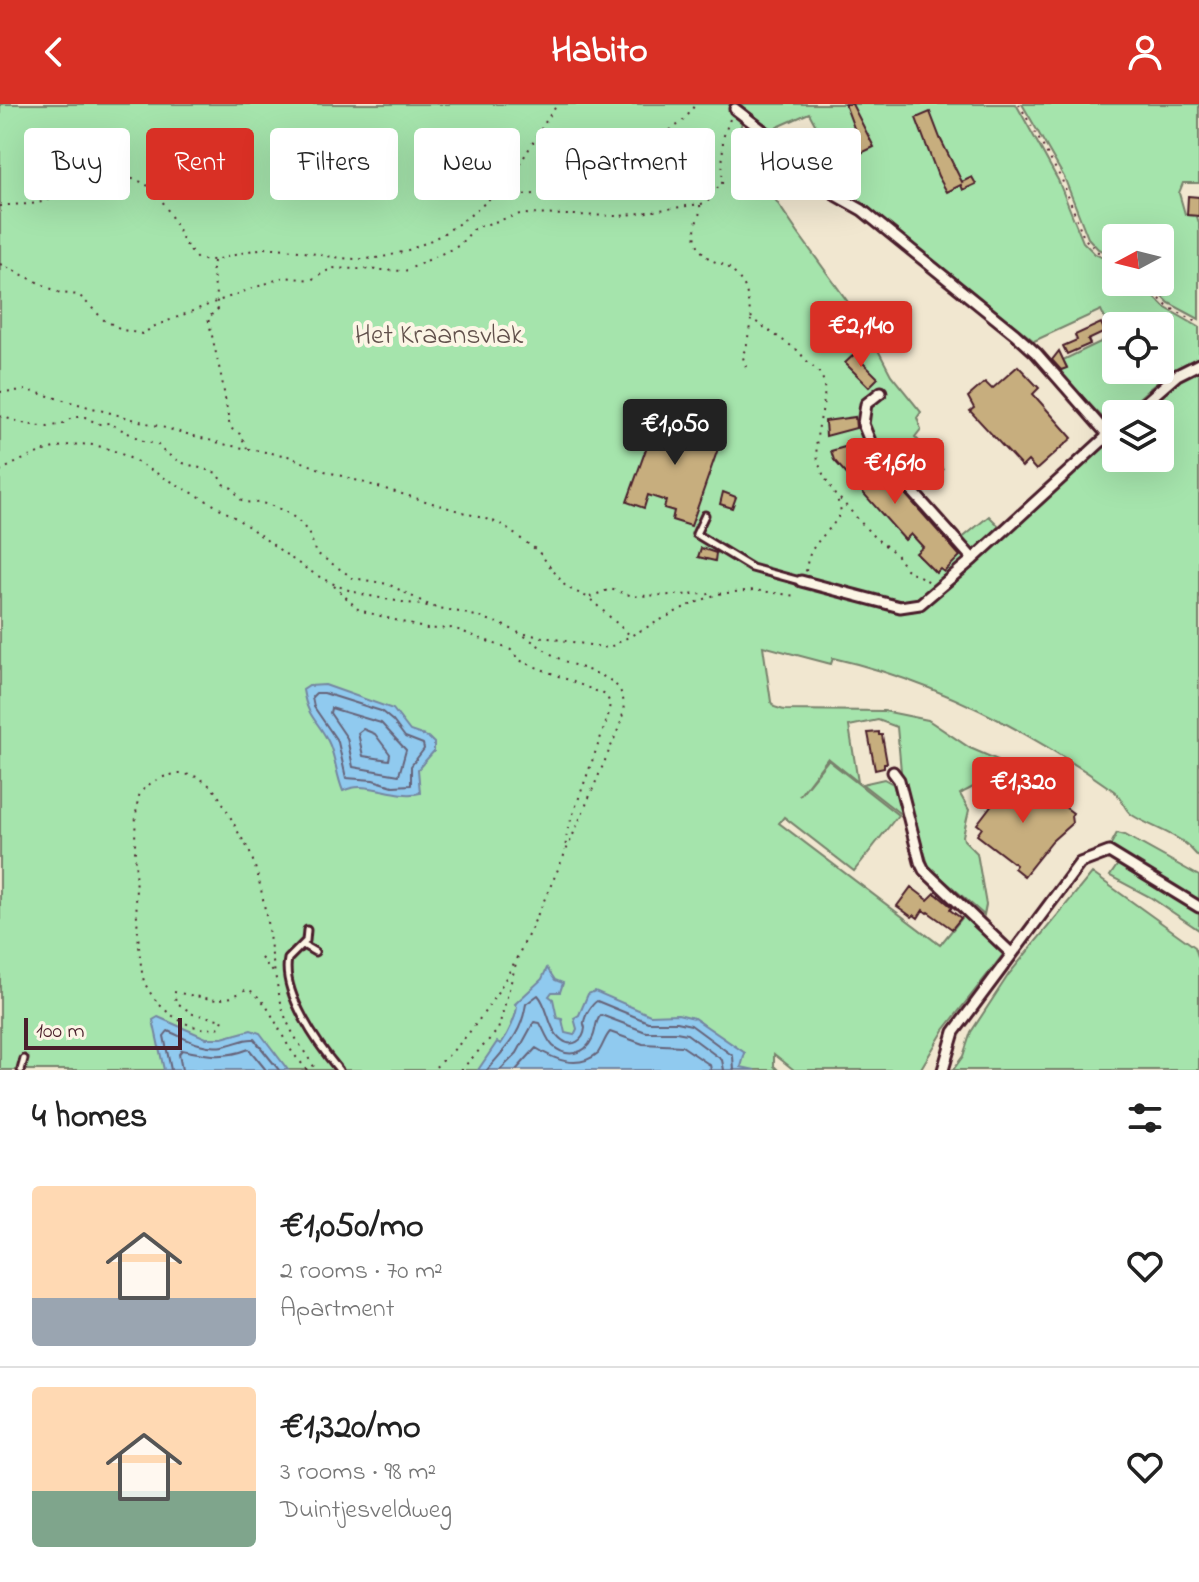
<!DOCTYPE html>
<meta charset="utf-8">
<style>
:root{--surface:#fff;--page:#f6f6f6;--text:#222;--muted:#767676;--line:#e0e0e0;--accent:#d93025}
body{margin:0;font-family:"Indie Flower",sans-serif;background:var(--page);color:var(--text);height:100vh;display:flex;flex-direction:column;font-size:30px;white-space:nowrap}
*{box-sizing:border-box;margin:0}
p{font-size:26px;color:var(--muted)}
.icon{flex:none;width:44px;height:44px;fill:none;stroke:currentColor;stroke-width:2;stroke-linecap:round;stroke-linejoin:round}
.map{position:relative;height:966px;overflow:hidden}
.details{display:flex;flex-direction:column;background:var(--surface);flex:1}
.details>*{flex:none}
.guide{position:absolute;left:24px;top:24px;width:1152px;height:72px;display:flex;gap:16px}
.needle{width:52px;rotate:263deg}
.tools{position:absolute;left:1102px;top:120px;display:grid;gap:16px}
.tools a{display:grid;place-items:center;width:72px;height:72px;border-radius:8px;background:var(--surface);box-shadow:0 8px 32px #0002;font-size:40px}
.scale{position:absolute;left:24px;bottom:20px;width:158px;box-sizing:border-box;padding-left:8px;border:4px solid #4a1f2b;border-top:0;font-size:22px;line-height:28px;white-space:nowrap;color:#4a1f2b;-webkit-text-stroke:6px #fcf5e5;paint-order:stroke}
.price{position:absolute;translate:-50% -68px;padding:0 18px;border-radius:8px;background:var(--accent);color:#fff;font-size:26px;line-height:52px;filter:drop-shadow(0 2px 4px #0008)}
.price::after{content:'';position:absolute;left:50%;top:48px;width:24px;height:18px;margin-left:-12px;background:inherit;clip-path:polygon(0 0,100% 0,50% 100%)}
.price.current{background:#222;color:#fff}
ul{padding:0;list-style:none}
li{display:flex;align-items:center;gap:24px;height:200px;padding:0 32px}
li+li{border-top:2px solid var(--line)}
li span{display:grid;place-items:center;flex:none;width:224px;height:160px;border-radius:8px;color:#555}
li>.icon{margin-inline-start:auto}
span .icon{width:96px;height:96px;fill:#fffc;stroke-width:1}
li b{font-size:34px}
h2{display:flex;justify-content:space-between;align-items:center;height:96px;padding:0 32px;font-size:34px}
.tag{padding:0 28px;border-radius:8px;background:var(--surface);box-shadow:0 8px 32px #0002;font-size:28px;line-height:72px}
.tag.current{background:var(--accent);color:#fff}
header{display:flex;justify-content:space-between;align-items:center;height:104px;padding:0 32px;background:var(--accent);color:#fff;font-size:36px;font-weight:800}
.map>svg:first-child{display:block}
.green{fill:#a5e4ac;stroke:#78826c;stroke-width:2;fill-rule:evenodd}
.water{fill:#90caef;stroke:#7486a1;stroke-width:2}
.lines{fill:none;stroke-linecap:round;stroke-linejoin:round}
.shore{stroke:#666379;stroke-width:2}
.building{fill:#c7ae7e;stroke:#4a1f2b;stroke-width:2}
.service-casing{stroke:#4a1f2b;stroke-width:11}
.minor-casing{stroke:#4a1f2b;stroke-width:15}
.path{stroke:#4a1f2b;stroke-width:2;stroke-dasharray:2 6;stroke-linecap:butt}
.service{stroke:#fcf5e5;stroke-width:5}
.minor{stroke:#fcf5e5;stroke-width:9}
.labels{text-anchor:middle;stroke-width:8;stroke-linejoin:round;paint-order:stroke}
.park-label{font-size:28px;fill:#61504b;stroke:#fcf5e5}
</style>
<header><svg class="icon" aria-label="back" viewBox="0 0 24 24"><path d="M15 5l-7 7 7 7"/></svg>Habito<svg class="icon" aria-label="person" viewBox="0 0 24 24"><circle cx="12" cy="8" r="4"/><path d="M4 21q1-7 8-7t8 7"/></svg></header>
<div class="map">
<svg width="1199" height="966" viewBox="0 0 1199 966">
<rect width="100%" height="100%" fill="#f1e7d0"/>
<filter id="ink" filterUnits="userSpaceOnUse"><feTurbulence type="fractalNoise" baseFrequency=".0125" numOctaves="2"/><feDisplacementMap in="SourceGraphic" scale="16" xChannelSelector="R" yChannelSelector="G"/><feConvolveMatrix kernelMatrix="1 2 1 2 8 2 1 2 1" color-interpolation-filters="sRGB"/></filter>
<g filter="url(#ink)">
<path class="green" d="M0,0h1016l42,76 25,62 12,12 21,10v18h24l24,25 35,20v32c-36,16 -49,28 -77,55h-6v6l-6,5 -52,-53 9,-5 -4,-7 50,-24 -12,-26 -67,31 -180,-145 -45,-83 -36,16 -28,-17 -9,30 62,91 68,94 25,48 30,37 -4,6 4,11 -6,8 23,24 5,9 -28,27 -2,20 31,36 45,-37 11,11c-25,23 -66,71 -98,76l-96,-27 -4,9 96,27h13l15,-5 190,-172v23h44v-44h-21l31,-28 29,-16v487c-5,-4 -8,-9 -13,-13 -15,-12 -37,-18 -54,-29 -9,-6 -9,-17 -18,-24 -84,-60 -180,-110 -281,-133l-2,6 -68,-18 8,56 3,5 10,3 100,1 44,9 42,28 28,12c-4,21 -23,25 -38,34l9,16 -6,26 1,4 13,13 9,52 -2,10 -55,-48 -27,-85 -5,-55 -19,-7 -29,6 9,56 -30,-24 -29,38 29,-36 70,55 -44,56 -70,-54 -5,6 161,122 26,-32 39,39 -61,78 -24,40h-126l-20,-16v12l4,4h-778zM1116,222h44v44h-44z
M1022,0h177v79h-16l-4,10 6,21 11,-1 3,10v96l-30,-16 -21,-21h12v-44h-44v20l-18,-9 -10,-11 -24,-61z
M884,675l9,5 10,32 -41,-32z
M1117,729l8,2 74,41v26l-90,-54z
M1118,760l81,48v18l-49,-33 -40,-21z
M1092,769l103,74 4,13v110h-246l10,-14 8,-24 38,-58z"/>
<path class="water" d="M325,581l68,24 17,22 18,6 6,6v8l-16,18 2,24c-27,6 -53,-14 -77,-2 -7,-16 -8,-37 -15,-50 -11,-22 -20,-22 -25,-51l6,-4z
M547,864l8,12 8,3 -3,9h-8l-3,4 4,3 4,19 5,1 3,14 9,2 3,-6 -3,-11 5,-3 9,-21 7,-3 55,24 28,-1 16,4 51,35 -4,14 14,3h-277l19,-28 4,2c8,-12 14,-23 16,-37l-2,-3 27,-25z
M158,913l48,21h16l29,-8 9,3 28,37h-124l-11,-50z"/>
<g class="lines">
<path class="shore" d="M316,589h8l57,18 12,10 12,16 18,7 1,5 -13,17v19l-18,1 -20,-6 -27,-2 -8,-36 -24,-35 -2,-10z
M331,604l50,15 25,27 -7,25 -46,-8 -6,-29 -17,-25z
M363,625l12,5 15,20 -1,6 -26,-4 -5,-23z
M171,966l-7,-34 4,-5c19,8 34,18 55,15 12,-2 21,-8 31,-7l25,31
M182,966l-3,-16 3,-4c24,5 42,9 67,-1l17,21
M487,966c19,-23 34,-34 39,-66l12,-9c11,12 10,35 24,45 10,8 22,1 23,-12 0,-2 -2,-4 -1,-6 1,-7 8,-18 13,-21l51,21h29l14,3 42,31 1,14
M500,966l17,-17 17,-31 6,1c4,7 7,17 13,23 13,12 32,9 39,-7 5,-9 2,-17 9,-24l45,17h30l11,2 35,26 2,10
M516,966l20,-22c19,12 42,22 62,5 5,-7 7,-16 12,-21l33,12 39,2 28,19 1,5"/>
</g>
<path class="building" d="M845,0h7l22,43 -21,10 -10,-23 11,-6z
M930,8l10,26 22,44 10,-5 4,7 -13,6 -2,-5 -14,7 -9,-16 -22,-58z
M1188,92l11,1v19l-12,-1z
M1101,219l4,9 -17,8 2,4 -23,10 -4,-8 14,-6 -2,-5z
M860,245l5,6 -5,5 18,18 -9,9 -24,-24z
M1059,247l8,17 -6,2 -9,-10z
M1018,262l21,22 -6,6 39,44 -36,32 -8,-9 -6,6 -52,-56 4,-3 -6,-11 17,-15 7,7z
M660,306l40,13 -4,12 24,8 -29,83 -19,-6 2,-9 -10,-3 2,-7 -18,-6 -4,13 -17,-6z
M855,313l1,11 -30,8 -1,-15z
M862,338l18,24 -5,4 11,13 5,-5 69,78 -16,16 -4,-3 -4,4 -20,-20 7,-6 -12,-13 -6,6 -71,-80 -3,-9z
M723,388l13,5 -4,11 -12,-4z
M701,444l15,5 -1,8 -17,-4z
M879,628v3h3l5,28h-3v5l-9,2 -7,-37z
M1020,675l31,24 3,-4 19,14 -2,3 1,7 -20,18 -28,35 -10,-8 2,-3 -39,-30 5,-7 -5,-4 32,-42 5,4z
M911,783l17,13 7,-7 17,14 -2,3 11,8 -9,11 -24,-17 -1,1 -4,-3 -5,8 -4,-3 -2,2 -15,-11z"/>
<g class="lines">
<g class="service-casing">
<path id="service" d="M705,411l-9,19 56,34 48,13
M307,826l-1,11 -18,18c-7,33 30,86 51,111
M303,841l12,7
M21,966l3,-11"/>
</g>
<g class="minor-casing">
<path id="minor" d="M735,5l70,54 21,18 11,15 25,14 153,124 21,19 72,82
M881,288l-15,12 -3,20 9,22 101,113
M1132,310l45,-39 22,-11
M801,477l99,26 20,-3 53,-45 143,-131
M893,668l6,8 21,82 4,8 88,84
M943,966l11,-38 126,-169 29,-11 90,55"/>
</g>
<path class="path" d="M1019,0l43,76 22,58 14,14 18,9
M492,93l84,-6c12,-3 18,-9 29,-13 11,-5 27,-5 35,-15 5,-7 6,-15 13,-21 18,-15 30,-15 42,-38
M700,101c1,8 -2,12 -4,19 -5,22 11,38 30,41 27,26 17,22 26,54l48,33c5,11 19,15 23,28 6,24 -10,51 -6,75 3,23 20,35 24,57 -12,24 -34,30 -35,61
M0,102c12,-2 25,-1 37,-3 35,-7 84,-45 117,-12 19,20 24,48 43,68 22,6 52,-13 78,-11 28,2 56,11 85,11 59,0 125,-46 158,-93 14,-20 25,-43 40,-62
M213,157l-1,6 6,42 -10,9 14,62 8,48 10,6 7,14
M0,160l60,29 19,2 25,25 19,10 19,4 13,-8 63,-25 66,-24 27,3 21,-12 73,3 53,-25 17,-18 45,-14 100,2 87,-13 8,-14 7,-3 1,-48 7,-19
M1143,178l24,24 32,17
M746,263l-4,-13 4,-5 5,-29
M0,288l27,-2 200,55 61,11 37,15 174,52 39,28 28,36 23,11 43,39
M0,312l26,8 22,3 14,-3 11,-7h12l13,7 11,-1 36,19 12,2 8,9 18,10 34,10 6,11 9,4 11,14c9,1 18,0 26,3 23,7 42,22 46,47l38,26 35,6 43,22
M0,367c30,-16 64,-32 98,-25 22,5 41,17 60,28 32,18 65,34 95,56 35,25 65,53 109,64 52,13 111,13 159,40 14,8 26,19 41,26 34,16 74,16 58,65 -21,50 -43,101 -65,151 -31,69 -63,145 -123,194
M840,395l34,38 21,16 11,16 24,13
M334,482l25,24 68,19 26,-1 58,22 8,10 12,5 75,30 4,8 -2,14 -41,114 -2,20
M590,493l20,-8 23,7 80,-2
M525,530l83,14 75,-40 34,-14 37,-4 42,6
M261,854l12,14
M307,966c-5,-7 -12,-13 -16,-20 -13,-19 -22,-51 -44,-61l-15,8 -16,3 -42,-8 2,10 17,12 30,6 -3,7c-31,8 -65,-19 -76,-46 -7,-19 -14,-172 -4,-187 7,-12 28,-21 42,-20 30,1 41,29 53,52 5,11 13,20 17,32 17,47 17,100 30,148 5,23 22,44 34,64
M461,966l37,-40 20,-74"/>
<use href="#service" class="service"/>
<use href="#minor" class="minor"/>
</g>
</g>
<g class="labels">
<g class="park-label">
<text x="439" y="239">Het Kraansvlak</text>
</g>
</g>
</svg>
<div class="tools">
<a><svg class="needle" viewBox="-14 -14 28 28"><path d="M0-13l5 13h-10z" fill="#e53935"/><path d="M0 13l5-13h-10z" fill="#767676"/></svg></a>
<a><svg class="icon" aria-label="locate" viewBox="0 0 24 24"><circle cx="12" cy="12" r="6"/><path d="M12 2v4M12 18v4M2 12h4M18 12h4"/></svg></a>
<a><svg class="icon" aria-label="layers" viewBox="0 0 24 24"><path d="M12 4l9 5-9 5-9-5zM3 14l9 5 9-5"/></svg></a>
</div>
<div class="scale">100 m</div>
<b class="price" style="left:861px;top:265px">€2,140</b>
<b class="price current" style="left:675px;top:363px">€1,050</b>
<b class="price" style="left:895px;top:402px">€1,610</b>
<b class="price" style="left:1023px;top:721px">€1,320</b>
<div class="guide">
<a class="tag">Buy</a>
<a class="tag current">Rent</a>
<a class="tag">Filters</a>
<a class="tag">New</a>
<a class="tag">Apartment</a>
<a class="tag">House</a>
</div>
</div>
<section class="details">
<h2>4 homes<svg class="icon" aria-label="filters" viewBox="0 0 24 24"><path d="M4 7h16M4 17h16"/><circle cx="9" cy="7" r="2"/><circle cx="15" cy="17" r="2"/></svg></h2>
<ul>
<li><span style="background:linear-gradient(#ffd9b3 70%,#9aa5b1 0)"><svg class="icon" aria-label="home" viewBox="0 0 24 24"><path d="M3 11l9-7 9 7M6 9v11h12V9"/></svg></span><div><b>€1,050/mo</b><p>2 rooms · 70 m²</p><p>Apartment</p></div><svg class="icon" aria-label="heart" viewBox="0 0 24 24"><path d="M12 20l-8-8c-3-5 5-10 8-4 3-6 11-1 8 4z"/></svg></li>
<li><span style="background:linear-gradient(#ffd9b3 65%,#7fa58c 0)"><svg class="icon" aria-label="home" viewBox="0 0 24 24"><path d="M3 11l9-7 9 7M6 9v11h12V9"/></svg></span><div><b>€1,320/mo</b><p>3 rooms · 98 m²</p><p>Duintjesveldweg</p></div><svg class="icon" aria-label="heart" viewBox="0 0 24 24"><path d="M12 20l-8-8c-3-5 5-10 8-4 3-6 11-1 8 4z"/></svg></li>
</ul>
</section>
